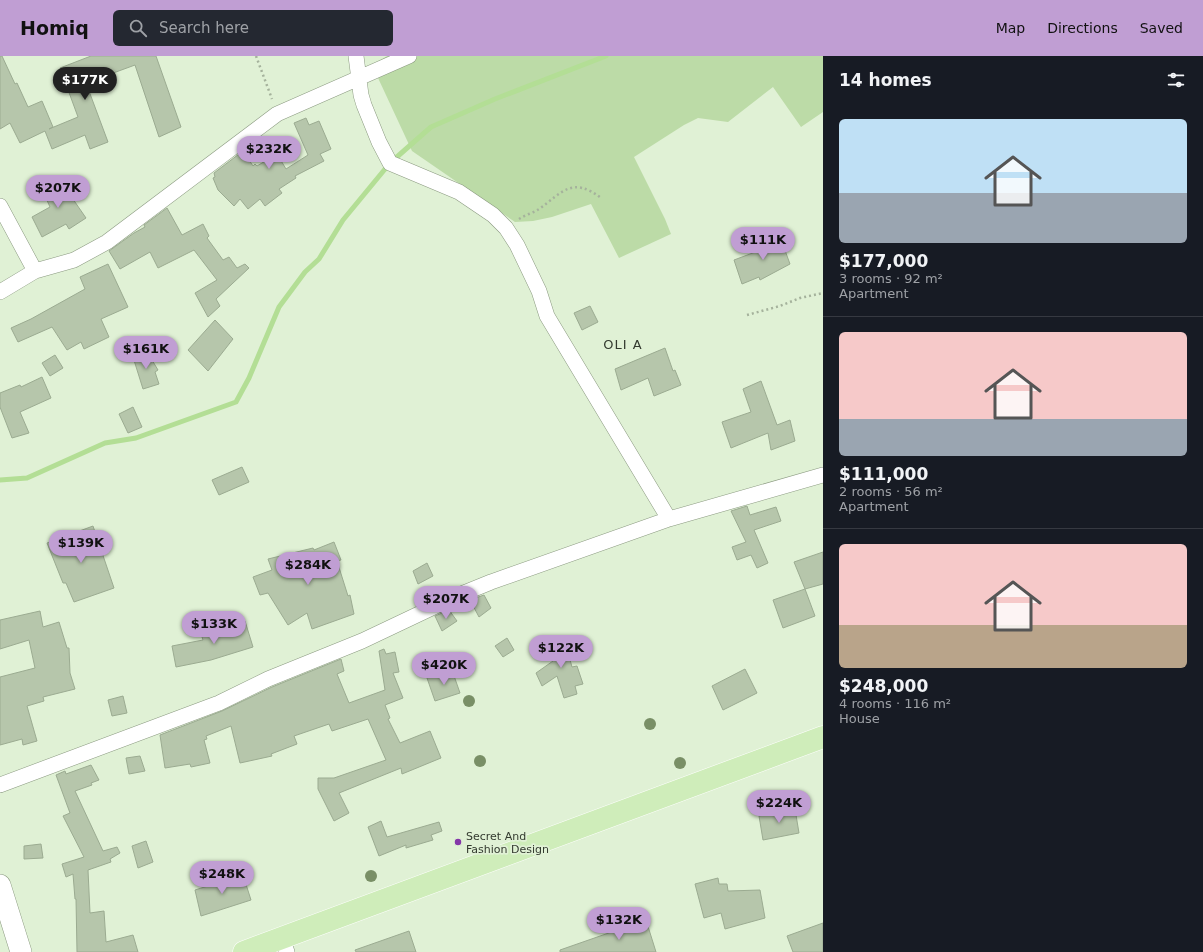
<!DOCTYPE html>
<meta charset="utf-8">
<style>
:root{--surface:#171b24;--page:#242831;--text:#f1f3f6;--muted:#9ea1a6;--line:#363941;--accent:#c09ed3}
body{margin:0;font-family:"DejaVu Sans",sans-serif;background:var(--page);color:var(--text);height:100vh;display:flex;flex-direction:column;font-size:15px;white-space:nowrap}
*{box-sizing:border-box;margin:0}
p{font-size:13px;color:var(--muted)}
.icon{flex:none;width:22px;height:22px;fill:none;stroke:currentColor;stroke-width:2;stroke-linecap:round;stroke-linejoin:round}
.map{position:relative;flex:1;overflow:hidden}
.sheet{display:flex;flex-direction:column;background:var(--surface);width:380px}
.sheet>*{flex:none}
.price{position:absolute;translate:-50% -34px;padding:0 9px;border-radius:14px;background:var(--accent);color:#111;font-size:13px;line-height:26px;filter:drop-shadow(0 1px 2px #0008)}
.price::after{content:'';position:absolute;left:50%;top:24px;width:12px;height:9px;margin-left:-6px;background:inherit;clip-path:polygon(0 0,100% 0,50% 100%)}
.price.current{background:#222;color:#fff}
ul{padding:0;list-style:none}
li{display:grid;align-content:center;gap:8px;height:212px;padding:0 16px}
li+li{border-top:1px solid var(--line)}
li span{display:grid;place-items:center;height:124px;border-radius:6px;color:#555}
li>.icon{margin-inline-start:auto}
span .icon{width:72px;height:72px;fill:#fffc;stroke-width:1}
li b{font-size:17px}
h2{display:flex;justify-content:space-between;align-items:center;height:48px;padding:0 16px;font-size:17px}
header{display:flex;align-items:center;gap:24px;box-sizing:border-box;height:56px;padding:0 20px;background:var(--accent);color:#111}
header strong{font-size:19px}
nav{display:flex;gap:22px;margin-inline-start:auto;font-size:14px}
.search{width:280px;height:36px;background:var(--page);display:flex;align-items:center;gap:10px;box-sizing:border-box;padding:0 14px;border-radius:6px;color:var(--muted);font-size:15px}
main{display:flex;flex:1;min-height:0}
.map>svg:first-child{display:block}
.green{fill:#bcdba7}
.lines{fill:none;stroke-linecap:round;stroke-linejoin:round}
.stream{stroke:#b3de95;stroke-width:5}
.building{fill:#b6c6ab;stroke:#9bab91}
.street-casing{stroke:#8b9a81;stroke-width:16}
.secondary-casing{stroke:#8b9a81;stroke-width:22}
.primary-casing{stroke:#fff;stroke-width:23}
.path{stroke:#a5b29c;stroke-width:2.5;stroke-dasharray:2 3;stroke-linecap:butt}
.street{stroke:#fff;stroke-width:15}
.secondary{stroke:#fff;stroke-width:21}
.primary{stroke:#cfedba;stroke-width:22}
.tree{fill:#798f66}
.poi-dot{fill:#8437a8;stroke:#e0f1d5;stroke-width:1.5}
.labels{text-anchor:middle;stroke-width:3.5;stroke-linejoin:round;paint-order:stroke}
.poi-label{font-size:11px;fill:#333a2f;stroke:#e0f1d5;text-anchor:start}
.quarter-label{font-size:13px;letter-spacing:1px;fill:#333a2f;stroke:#e0f1d5}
</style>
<header>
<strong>Homiq</strong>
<div class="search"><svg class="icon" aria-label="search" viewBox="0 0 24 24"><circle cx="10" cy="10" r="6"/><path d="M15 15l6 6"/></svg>Search here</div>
<nav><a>Map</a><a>Directions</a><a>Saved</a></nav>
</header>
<main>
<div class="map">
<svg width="823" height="896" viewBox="0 0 823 896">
<rect width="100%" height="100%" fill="#e0f1d5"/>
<path class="green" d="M387,0h436v56l-22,15 -28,-40 -45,35 -30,-4 -14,7 -50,32 31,62 6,15 -52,24 -28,-54 -39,13 -19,4 -18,1 -103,-71 -40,-86z"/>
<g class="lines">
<path class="stream" d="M0,424l27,-2 78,-35 31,-5 100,-36 13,-24 30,-71 26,-35 14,-13 24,-39 47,-57 41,-36 64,-28 111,-43"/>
</g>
<path class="building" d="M0,0h2l13,28 2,-1 11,24 14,-6 11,26 -4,2 29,-12 -18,-49 31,-12h65l25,71 -22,10 -24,-72 -49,18 22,59 -18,7 -5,-14 -33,14 -7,-18 -25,12 -10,-20 -10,6z
M306,62l3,7 10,-4 12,28 -11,5 4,7 -29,15 1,2 -17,11 3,4 -17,13 -5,-7 -12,10 -8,-10 -6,7 -16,-16 -5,-12 2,-1 -1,-4 29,-22 10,15 2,-2 2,2 20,-12 9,15 22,-14 -14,-32z
M61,122l5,11 20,29 -17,11 -3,-5 -24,13 -10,-20 18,-10 -9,-20z
M167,152l15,27 21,-11 6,12 -2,2 16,22 6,-3 8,11 8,-4 4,4 -33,31 4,7 -12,11 -13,-24 22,-13 -23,-30 -36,18 -8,-16 -30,17 -11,-18 25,-18 11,-6 -1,-2z
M779,178l11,30 -30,16 -1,-3 -17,7 -8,-24 32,-12 -3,-7z
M108,208l20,43 -27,12 8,18 -25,12 -3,-7 -14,8 -15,-23 -34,15 -7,-14 20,-9 54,-30 -5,-12z
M590,250l8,16 -16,8 -8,-17z
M215,264l18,19 -25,32 -20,-21z
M665,292l8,23 2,-1 6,15 -27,11 -6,-18 -27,12 -6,-21z
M146,294l12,20 -3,2 4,12 -16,5 -10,-32z
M55,299l8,13 -13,8 -8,-13z
M42,321l9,21 -31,14 9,21 -17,5 -12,-31v-14l20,-8 1,2z
M761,325l16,44 13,-5 5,21 -24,9 -3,-17 -37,15 -9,-26 29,-10 -8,-23z
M133,351l9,20 -14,6 -9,-19z
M242,411l7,15 -30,13 -7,-15z
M747,450l3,9 26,-8 5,14 -27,9 14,33 -11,5 -6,-13 -14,5 -5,-13 14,-5 -15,-31z
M93,470l21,62 -40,14 -8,-19h-3l-16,-40z
M334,486l7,18 -4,1 11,35 2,-1 4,19 -42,15 -5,-16 -19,12 -20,-32 -8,2 -7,-18 19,-7 -4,-11 45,-11 1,2z
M823,496v32l-18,5 -11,-27z
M427,507l6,13 -15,8 -5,-13z
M805,533l10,27 -32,12 -10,-28z
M484,539l7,13 -12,9 -9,-17z
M449,554l8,11 -15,10 -7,-15z
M40,555l3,16 16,-5 8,26h2l1,25 5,16 -32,8 1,4 -17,5 10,35 -14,4 -1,-6 -22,6v-68l35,-9 -6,-28 -29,9v-29z
M245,565l8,26 -42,13 -35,7 -4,-21 31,-6 -2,-6z
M507,582l7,12 -11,7 -8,-11z
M564,582l8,29 5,-1 6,18 -8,2 2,8 -13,4 -7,-22 -15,10 -6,-13 17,-12 -6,-19z
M384,593l2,5 9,-2 4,20 -6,1 10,25 -18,7 5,13 -2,1 12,24 30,-12 11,27 -39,16 -1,-6 -62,25 10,20 -15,8 -16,-32v-11h16l52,-18 -18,-41 -36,12 -3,-7 -35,12 3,8 -26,10 1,2 -32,7 -9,-37 -25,10 1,3 -3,1 6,23 -19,4 -1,-3 -25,4 -5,-33 62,-24 50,-24 69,-28 3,12 -7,3 12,29 36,-13 -6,-39z
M745,613l12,24 -34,17 -11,-24z
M452,614l8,23 -25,8 -8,-23z
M123,640l4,17 -15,3 -4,-16z
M140,700l5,15 -16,3 -3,-16z
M91,709l8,15 -8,3 1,2 -17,6 28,60 14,-4 3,6 -10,6 1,3 -23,8 2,43 14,-2 2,31 27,-7 5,17h-61l-1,-53h-1l-2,-25 -7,3 -4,-13 22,-7 -21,-41 7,-3 -14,-38 9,-4 1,3z
M795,753l4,24 -36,7 -4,-24z
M381,765l6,16 52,-15 3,9 -11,4 2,5 -27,8v-3l-27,11 -11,-29z
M146,785l7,21 -15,6 -6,-22z
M41,788l2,14 -19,1v-13z
M243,819l8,25 -50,16 -6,-26z
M718,822l1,6h8l1,7 32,-1 5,28 -40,11 -4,-16 -17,5 -9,-34z
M646,864l10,32h-96v-2z
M823,867v29h-30l-6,-16z
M409,875l7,21h-60l-1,-2z"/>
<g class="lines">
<g class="street-casing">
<path id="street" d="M356,0l5,39 3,10 15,37 11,21 69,29 34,23 13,13 11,17 22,46 8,25 122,203
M0,150l35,65
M0,236l35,-21 39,-11 33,-18 170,-128 132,-58
M0,729l219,-82 49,-24 94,-38 97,-46 32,-13 178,-63 154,-44
M282,882l5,14"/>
</g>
<g class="secondary-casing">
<path id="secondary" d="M0,829l21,67"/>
</g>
<g class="primary-casing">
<path id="primary" d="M244,896l579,-215"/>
</g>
<path class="path" d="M256,0l16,43
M519,163c6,-4 14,-6 20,-10 24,-17 33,-33 62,-11
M747,259l33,-9 20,-8 23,-5"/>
<use href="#street" class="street"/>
<use href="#secondary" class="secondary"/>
<use href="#primary" class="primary"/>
</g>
<g class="tree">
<circle cx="469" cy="645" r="6"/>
<circle cx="650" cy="668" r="6"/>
<circle cx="480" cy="705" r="6"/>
<circle cx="680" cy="707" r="6"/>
<circle cx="371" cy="820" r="6"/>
</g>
<circle class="poi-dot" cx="458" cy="786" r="4"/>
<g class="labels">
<g class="poi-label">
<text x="466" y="784">Secret And<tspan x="466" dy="13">Fashion Design</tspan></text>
</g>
<g class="quarter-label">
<text x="623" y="293">OLI A</text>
</g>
</g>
</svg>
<b class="price current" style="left:85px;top:45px">$177K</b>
<b class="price" style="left:269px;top:114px">$232K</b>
<b class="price" style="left:58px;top:153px">$207K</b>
<b class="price" style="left:763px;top:205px">$111K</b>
<b class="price" style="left:146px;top:314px">$161K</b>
<b class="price" style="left:81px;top:508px">$139K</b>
<b class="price" style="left:308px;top:530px">$284K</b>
<b class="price" style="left:446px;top:564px">$207K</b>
<b class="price" style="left:214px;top:589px">$133K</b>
<b class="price" style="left:561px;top:613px">$122K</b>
<b class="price" style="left:444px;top:630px">$420K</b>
<b class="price" style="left:779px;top:768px">$224K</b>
<b class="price" style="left:222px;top:839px">$248K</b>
<b class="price" style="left:619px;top:885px">$132K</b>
</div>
<section class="sheet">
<h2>14 homes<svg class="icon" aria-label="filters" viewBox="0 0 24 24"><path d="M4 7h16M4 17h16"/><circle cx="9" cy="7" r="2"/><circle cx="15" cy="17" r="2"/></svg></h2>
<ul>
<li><span style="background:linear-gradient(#bfe0f5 60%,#9aa5b1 0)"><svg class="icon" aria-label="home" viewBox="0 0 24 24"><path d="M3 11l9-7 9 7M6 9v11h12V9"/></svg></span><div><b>$177,000</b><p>3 rooms · 92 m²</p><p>Apartment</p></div></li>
<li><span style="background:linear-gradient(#f6c9c9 70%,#9aa5b1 0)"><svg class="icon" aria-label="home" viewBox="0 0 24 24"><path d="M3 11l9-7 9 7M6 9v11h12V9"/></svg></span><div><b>$111,000</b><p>2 rooms · 56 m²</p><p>Apartment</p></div></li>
<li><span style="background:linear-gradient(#f6c9c9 65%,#b9a48a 0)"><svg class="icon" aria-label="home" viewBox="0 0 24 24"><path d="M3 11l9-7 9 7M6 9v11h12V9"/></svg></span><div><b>$248,000</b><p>4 rooms · 116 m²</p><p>House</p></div></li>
</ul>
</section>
</main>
